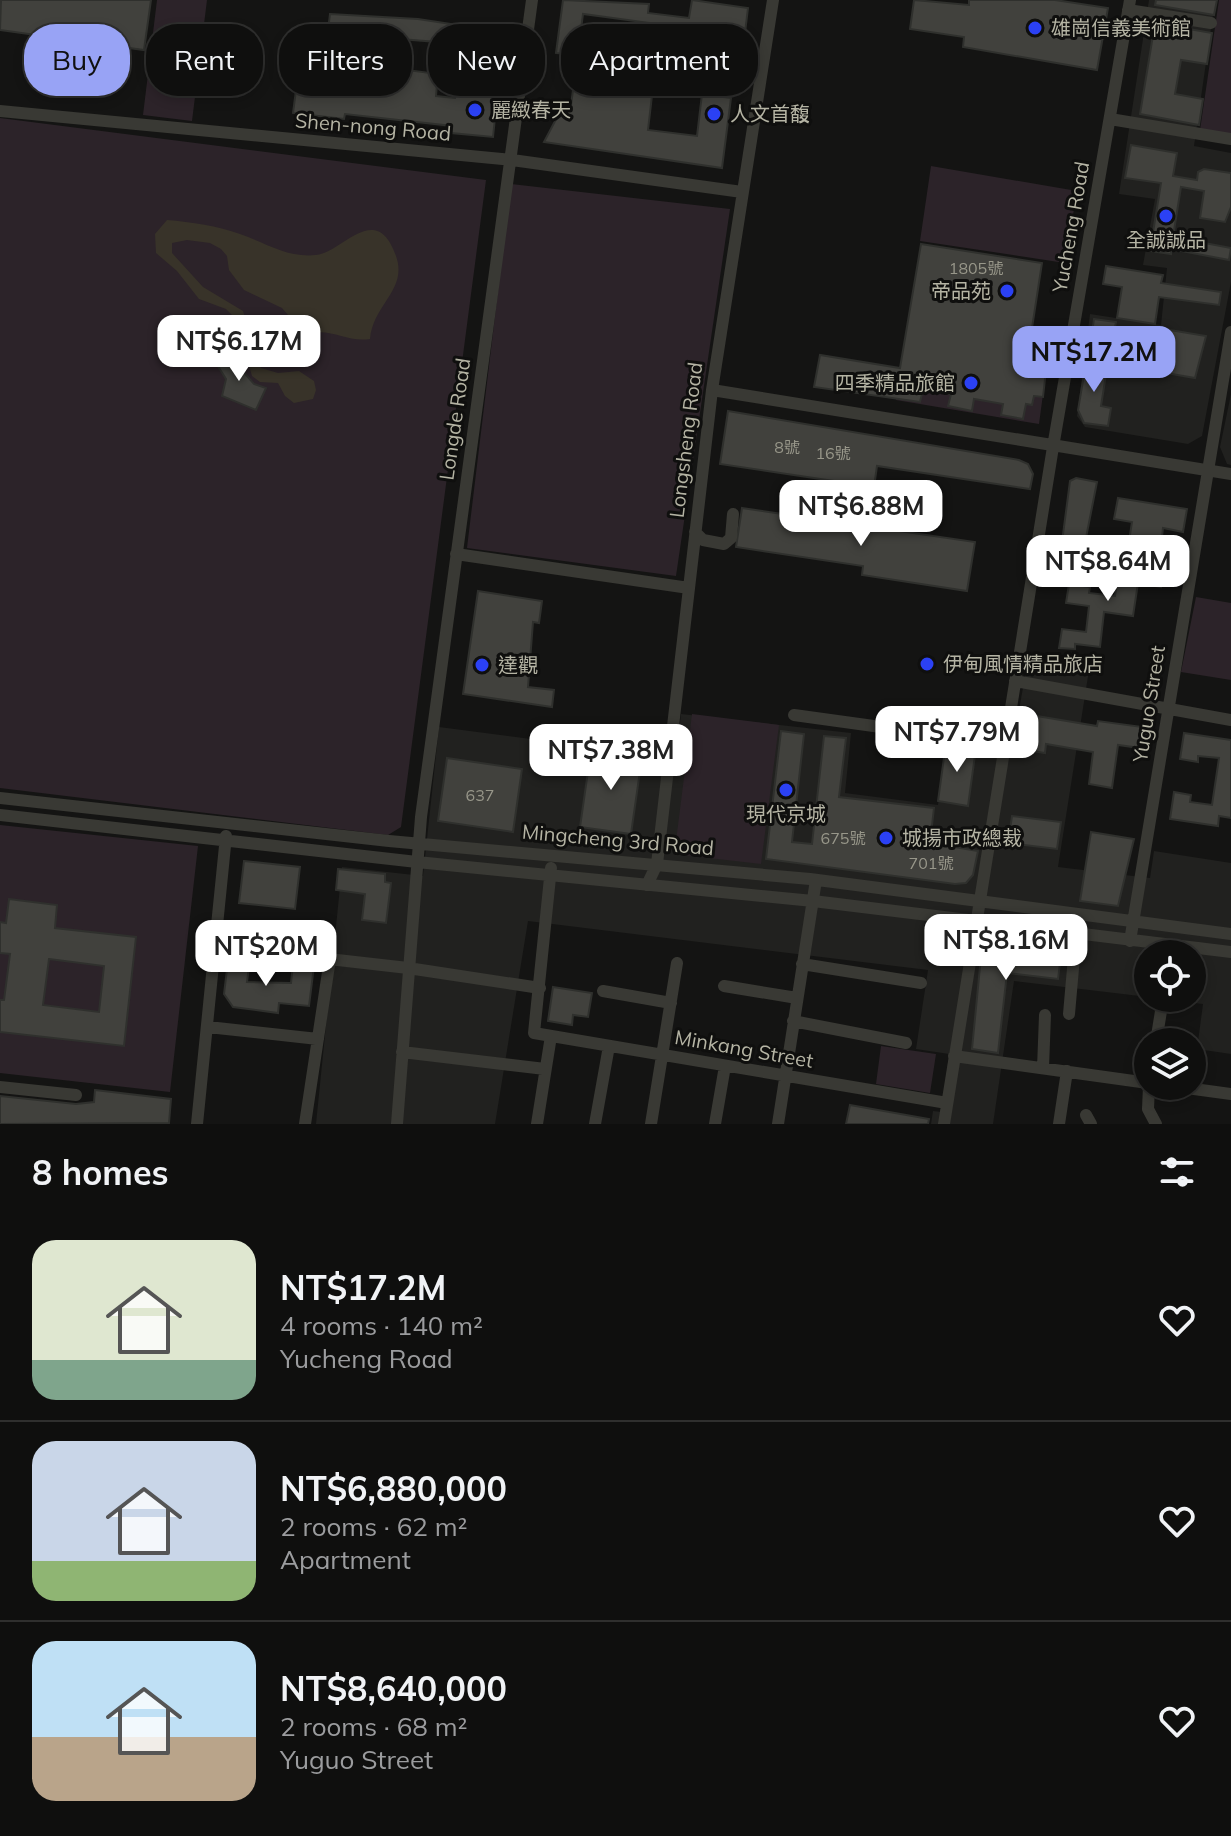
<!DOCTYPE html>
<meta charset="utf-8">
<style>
:root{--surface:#0f0f0e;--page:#181817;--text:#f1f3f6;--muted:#9b9c9e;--line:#2f2f2e;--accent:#98a3f5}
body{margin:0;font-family:Mulish,"Noto Sans TC",sans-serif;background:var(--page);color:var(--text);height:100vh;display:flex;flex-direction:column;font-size:30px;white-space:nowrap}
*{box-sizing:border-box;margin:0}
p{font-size:26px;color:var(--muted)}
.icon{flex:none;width:44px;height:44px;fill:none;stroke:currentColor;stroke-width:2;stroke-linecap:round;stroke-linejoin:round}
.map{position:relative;height:1124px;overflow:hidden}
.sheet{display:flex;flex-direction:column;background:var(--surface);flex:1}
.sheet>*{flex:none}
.guide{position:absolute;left:24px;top:24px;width:800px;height:72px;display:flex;gap:16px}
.controls{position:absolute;left:1134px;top:940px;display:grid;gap:16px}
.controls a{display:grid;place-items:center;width:72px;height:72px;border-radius:50%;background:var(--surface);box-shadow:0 4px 12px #0003,0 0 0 2px var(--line);font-size:40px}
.price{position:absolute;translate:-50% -68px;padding:0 18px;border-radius:16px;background:#fff;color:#222;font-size:26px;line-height:52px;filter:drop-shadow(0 2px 4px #0008)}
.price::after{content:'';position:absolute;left:50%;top:48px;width:24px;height:18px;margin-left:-12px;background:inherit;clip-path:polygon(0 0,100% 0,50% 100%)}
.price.selected{background:var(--accent);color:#111}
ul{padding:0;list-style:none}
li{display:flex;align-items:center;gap:24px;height:200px;padding:0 32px}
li+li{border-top:2px solid var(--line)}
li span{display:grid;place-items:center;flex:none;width:224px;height:160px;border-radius:24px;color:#555}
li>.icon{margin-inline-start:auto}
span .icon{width:96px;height:96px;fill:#fffc;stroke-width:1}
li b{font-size:34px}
h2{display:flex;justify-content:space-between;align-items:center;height:96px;padding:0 32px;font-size:34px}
.pill{padding:0 28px;border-radius:32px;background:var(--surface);box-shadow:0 4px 12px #0003,0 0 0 2px var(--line);font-size:28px;line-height:72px}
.pill.selected{background:var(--accent);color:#111}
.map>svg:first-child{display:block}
.built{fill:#21211f}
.green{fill:#2c2329}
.water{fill:#383329}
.building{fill:#41413d;stroke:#2f302d;stroke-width:2;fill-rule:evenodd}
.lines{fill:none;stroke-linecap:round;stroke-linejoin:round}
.minor{stroke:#393934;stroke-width:12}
.poi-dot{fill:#2b41f4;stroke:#0f0f0e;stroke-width:3}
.labels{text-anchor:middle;stroke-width:6;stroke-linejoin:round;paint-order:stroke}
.number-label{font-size:16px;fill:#98978a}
.poi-label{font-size:20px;fill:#b5b4a4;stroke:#0f0f0e;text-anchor:start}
.street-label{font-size:20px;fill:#b5b4a4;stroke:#0f0f0e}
</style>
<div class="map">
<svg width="1231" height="1124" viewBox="0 0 1231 1124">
<rect width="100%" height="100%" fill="#141413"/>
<path class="built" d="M1149,0h66l-21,146 37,7v129l-29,154 -14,8 -103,-17 -8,-11 13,-102 71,11 6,-57 -24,-3 12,-66 -36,-5z
M1231,394v71l-4,-1 -7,-17z
M1028,660l61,10 -31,197 92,11 4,-27 77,12v191l-34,-5 6,-45 -50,-6h39v-44h-44v43l-134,-16 -21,143h-62l2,-13 9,1 7,-58 -33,-5 12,-79 -400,-49 -33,203h-179l26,-257 81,9 16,-149 237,31 5,-44 170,19 -6,60 93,12 11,-93 68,9z"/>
<path class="green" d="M157,0h50l-15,121 -49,-6z
M1219,0h12v135l-31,-5z
M0,118l486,62 -85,647 -13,8 -388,-47z
M931,166l146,25 -12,72 -145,-22z
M511,184l219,25 -54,367 -209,-28z
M909,318l141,24 -11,82 -143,-24z
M1196,597l35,6v77l-50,-8z
M692,714l87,11 -18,139 -78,-9 -8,-6z
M0,825l198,21 -28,246 -170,-19z
M881,1046l55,8 -6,39 -54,-9z"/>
<path class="water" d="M167,220c24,2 51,6 73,14 26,9 47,24 76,21 26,-2 60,-56 80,1 12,34 -23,48 -26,83 -24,4 -40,-13 -65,-4l-23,-27 -38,-18 -15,-20 -2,-14 -6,-7 -11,-6 -23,-3 -15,3v10l31,34 40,24 18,57 17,5 21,-2 15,10 2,9 -3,9 -19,4 -9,-7 -7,-13 -18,-1 -8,-6 -17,-58 -9,-9 -27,-10 -22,-28 -21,-18 -1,-19z"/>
<path class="building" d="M1,0h150l-7,50 -144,-20z
M563,0l86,4 -1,9 41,5 3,-18 56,8 -5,41 -51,-5 -2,15 -44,-6 4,-30 -67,-9 -3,24 62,8 -2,18 -84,-11z
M914,0l55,5v-5h86l53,8 -11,62 -134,-23 1,-10 -54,-8z
M1156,0h61l-3,15 -59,-10z
M330,14l88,5 86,13 -11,105 -42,-4 1,-7 -107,-12 -1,5 -51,-6 3,-23 24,3zM387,38l75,6 -7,54 -19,-2 2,-22 -54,-7z
M1155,23l57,10 -5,31 -26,-4 -6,34 28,5 -4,26 -59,-11z
M575,75l78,12 -5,43 49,6 5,-42 29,4 -9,70 -178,-26 20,-38 7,1z
M1131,145l46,8 -4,23 24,4 1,-8 6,-3 27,4v34l-6,15 -25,-4 4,-27 -23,-4 -8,50 58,11 -2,12 -58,-11v5l-21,-3 11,-68 -36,-5z
M921,244l121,19 -10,65 -7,-1 -4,23 16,2 3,4 -1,13 7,1 -3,27 -9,-1 -2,9 -6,-1 -3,15 -22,-4 2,-11 -29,-5 -2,12 -24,-5 3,-12 -28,-4 -3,12 -106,-15 6,-32 80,13z
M1106,266l57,9 -2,8 60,9 -2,13 -60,-8 -4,27 -38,-6 5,-31 -19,-3z
M1094,319l22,3 -4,21 -21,-4z
M1170,330l36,6 -11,42 -35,-6z
M225,351l29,33 12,4 -10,22 -34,-14 4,-17 -12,-19z
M1087,357l21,5 -7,44 10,2 -3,18 -24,-3 -6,-13z
M728,411l291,49 9,4 5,10 -3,15 -153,-23 -3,21 -154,-23z
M1076,478l21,4 -13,66 23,3 -2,15 -37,-5 3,-17 -9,-2 8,-61z
M1118,498l69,11 -4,23 -20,-4 -2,18 -32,-5 3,-19 -18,-3z
M742,508l233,34 -8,49 -105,-16 1,-9 -127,-19z
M1120,563l43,7 -2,17 -23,-4 -5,33 -29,-4 -4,35 -25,-3v5l-16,-1 3,-19 24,3 3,-26 -23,-3 3,-19 21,3 -1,6 26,3z
M478,591l64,10 -3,22 -6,-1 -5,65 26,3 -2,17 -89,-13z
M1031,715l66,11 1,-5 52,7 -3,21 -29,-4 -6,43 -23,-4 4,-32 -47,-8 -1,9 -20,-3z
M781,731l23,3 -12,108 20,2 12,-108 22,2 -7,59 95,11 -4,35 48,8 -5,24 -7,8 -11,1 -189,-25z
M1184,733l47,7v78l-12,-2 -1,10 -48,-7 4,-27 17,3 -1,7 22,3 7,-47 -21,-2v6l-18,-3z
M946,743l30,5 -8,58 -30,-5z
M591,750l51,7 -11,77 -51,-7z
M447,758l75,11 -9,63 -75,-11z
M1012,816l49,6 -4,27 -49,-6z
M1091,832l43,7 -16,67 -38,-5z
M244,861l56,6 -5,42 -56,-6z
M338,869l47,5v8l6,1 -5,40 -24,-3 3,-26 -29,-4z
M9,899l48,6 -2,23 81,9 -12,109 -124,-14v-32h4l6,-46 -10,-1v-31l6,1zM49,959l55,7 -5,46 -56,-7z
M989,938l73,9 -4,32 -51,-6 -9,80 -26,-4 10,-103z
M232,957l18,2 -3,23 44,1 2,-19 21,2 -5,40 -30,-3 -1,10 -45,-6 -9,-13 4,-33z
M553,987l39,6 -4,24 -15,-2 -1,10 -24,-4z
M95,1090l76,9 -2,24 -169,1v-28l76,8 18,-2z
M850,1105l79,14 -1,5h-82z"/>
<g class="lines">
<path class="minor" d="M1128,10l83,13
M0,111l512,49 230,32
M1110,119l121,20
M712,390l519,84
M695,532l8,8 21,4 7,-6 2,-24
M456,554l233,34
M1015,681l216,39
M794,715l94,13
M0,798l389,43 421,38 421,55
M0,815l417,47 396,39 418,51
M551,868l-17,165 413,70
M647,885l10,-21 55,-474 61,-390
M1130,941l101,-609
M215,946l193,22 132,20
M802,964l119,19
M724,986l73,12
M603,991l68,12
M1069,1014l7,-80
M793,1021l113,22
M208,1027l110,12
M1156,1042l6,-37
M402,1052l143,17
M954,1056l194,27
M1043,1068l2,-53
M1149,1086l-1,23 8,15
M1172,1086l59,8
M0,1087l76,8
M1086,1115l5,9
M197,1124l29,-288
M305,1124l25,-165
M397,1124l24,-307 111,-817
M537,1124l14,-88
M595,1124l14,-78
M651,1124l26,-161
M715,1124l10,-58
M778,1124l38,-244
M944,1124l109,-677 77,-447
M1059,1124l8,-53"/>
</g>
<g class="poi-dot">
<circle cx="1035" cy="28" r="8"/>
<circle cx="475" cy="110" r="8"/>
<circle cx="714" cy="114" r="8"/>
<circle cx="1166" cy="216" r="8"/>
<circle cx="1007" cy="291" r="8"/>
<circle cx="971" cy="383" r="8"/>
<circle cx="927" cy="664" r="8"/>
<circle cx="482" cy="665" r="8"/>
<circle cx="786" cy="790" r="8"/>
<circle cx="886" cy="838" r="8"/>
</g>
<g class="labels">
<g class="number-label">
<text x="976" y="274">1805號</text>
<text x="787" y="453">8號</text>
<text x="833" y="459">16號</text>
<text x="480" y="801">637</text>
<text x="843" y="844">675號</text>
<text x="931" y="869">701號</text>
</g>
<g class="poi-label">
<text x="1051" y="35">雄崗信義美術館</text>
<text x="491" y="117">麗緻春天</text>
<text x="730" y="121">人文首馥</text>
<text x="1166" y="247" text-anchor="middle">全誠誠品</text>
<text x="991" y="298" text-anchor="end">帝品苑</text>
<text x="955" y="390" text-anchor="end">四季精品旅館</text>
<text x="943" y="671">伊甸風情精品旅店</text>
<text x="498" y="672">達觀</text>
<text x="786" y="821" text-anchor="middle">現代京城</text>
<text x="902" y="845">城揚市政總裁</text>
</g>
<g class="street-label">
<text transform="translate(373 127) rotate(5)" y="7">Shen-nong Road</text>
<text transform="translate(1071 227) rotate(-80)" y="7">Yucheng Road</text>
<text transform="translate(455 419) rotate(-82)" y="7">Longde Road</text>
<text transform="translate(686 440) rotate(-83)" y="7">Longsheng Road</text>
<text transform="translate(1149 704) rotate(-81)" y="7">Yuguo Street</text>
<text transform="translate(618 840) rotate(5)" y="7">Mingcheng 3rd Road</text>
<text transform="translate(744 1049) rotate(10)" y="7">Minkang Street</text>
</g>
</g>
</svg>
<div class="controls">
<a><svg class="icon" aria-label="locate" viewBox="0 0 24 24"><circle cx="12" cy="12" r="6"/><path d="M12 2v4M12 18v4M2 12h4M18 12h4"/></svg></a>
<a><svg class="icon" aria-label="layers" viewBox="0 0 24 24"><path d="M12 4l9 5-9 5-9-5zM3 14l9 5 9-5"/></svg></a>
</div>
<b class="price" style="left:239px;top:383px">NT$6.17M</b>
<b class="price selected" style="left:1094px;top:394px">NT$17.2M</b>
<b class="price" style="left:861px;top:548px">NT$6.88M</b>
<b class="price" style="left:1108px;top:603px">NT$8.64M</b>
<b class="price" style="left:957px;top:774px">NT$7.79M</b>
<b class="price" style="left:611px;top:792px">NT$7.38M</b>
<b class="price" style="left:1006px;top:982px">NT$8.16M</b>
<b class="price" style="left:266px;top:988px">NT$20M</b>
<div class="guide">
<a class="pill selected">Buy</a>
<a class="pill">Rent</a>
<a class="pill">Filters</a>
<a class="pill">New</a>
<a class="pill">Apartment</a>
</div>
</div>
<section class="sheet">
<h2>8 homes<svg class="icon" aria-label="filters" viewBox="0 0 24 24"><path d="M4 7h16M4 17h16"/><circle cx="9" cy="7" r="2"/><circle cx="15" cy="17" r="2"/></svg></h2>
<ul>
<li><span style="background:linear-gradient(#dfe7d0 75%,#7fa58c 0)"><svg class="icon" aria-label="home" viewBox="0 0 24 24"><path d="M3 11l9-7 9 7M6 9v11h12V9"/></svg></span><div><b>NT$17.2M</b><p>4 rooms · 140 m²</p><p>Yucheng Road</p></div><svg class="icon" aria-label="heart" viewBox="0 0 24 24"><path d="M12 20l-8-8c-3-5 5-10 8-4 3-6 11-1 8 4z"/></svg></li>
<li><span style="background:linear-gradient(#c9d6e8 75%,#8fb573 0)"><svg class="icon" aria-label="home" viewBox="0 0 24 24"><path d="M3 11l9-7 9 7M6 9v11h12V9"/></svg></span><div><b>NT$6,880,000</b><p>2 rooms · 62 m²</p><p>Apartment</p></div><svg class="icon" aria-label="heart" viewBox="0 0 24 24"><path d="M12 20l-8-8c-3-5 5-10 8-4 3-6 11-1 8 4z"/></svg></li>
<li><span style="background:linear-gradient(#bfe0f5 60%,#b9a48a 0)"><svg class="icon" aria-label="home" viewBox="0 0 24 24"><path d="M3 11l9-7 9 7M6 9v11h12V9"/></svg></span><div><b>NT$8,640,000</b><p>2 rooms · 68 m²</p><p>Yuguo Street</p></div><svg class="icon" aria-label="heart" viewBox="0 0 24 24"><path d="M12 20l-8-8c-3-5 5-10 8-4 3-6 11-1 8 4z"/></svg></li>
</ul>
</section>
